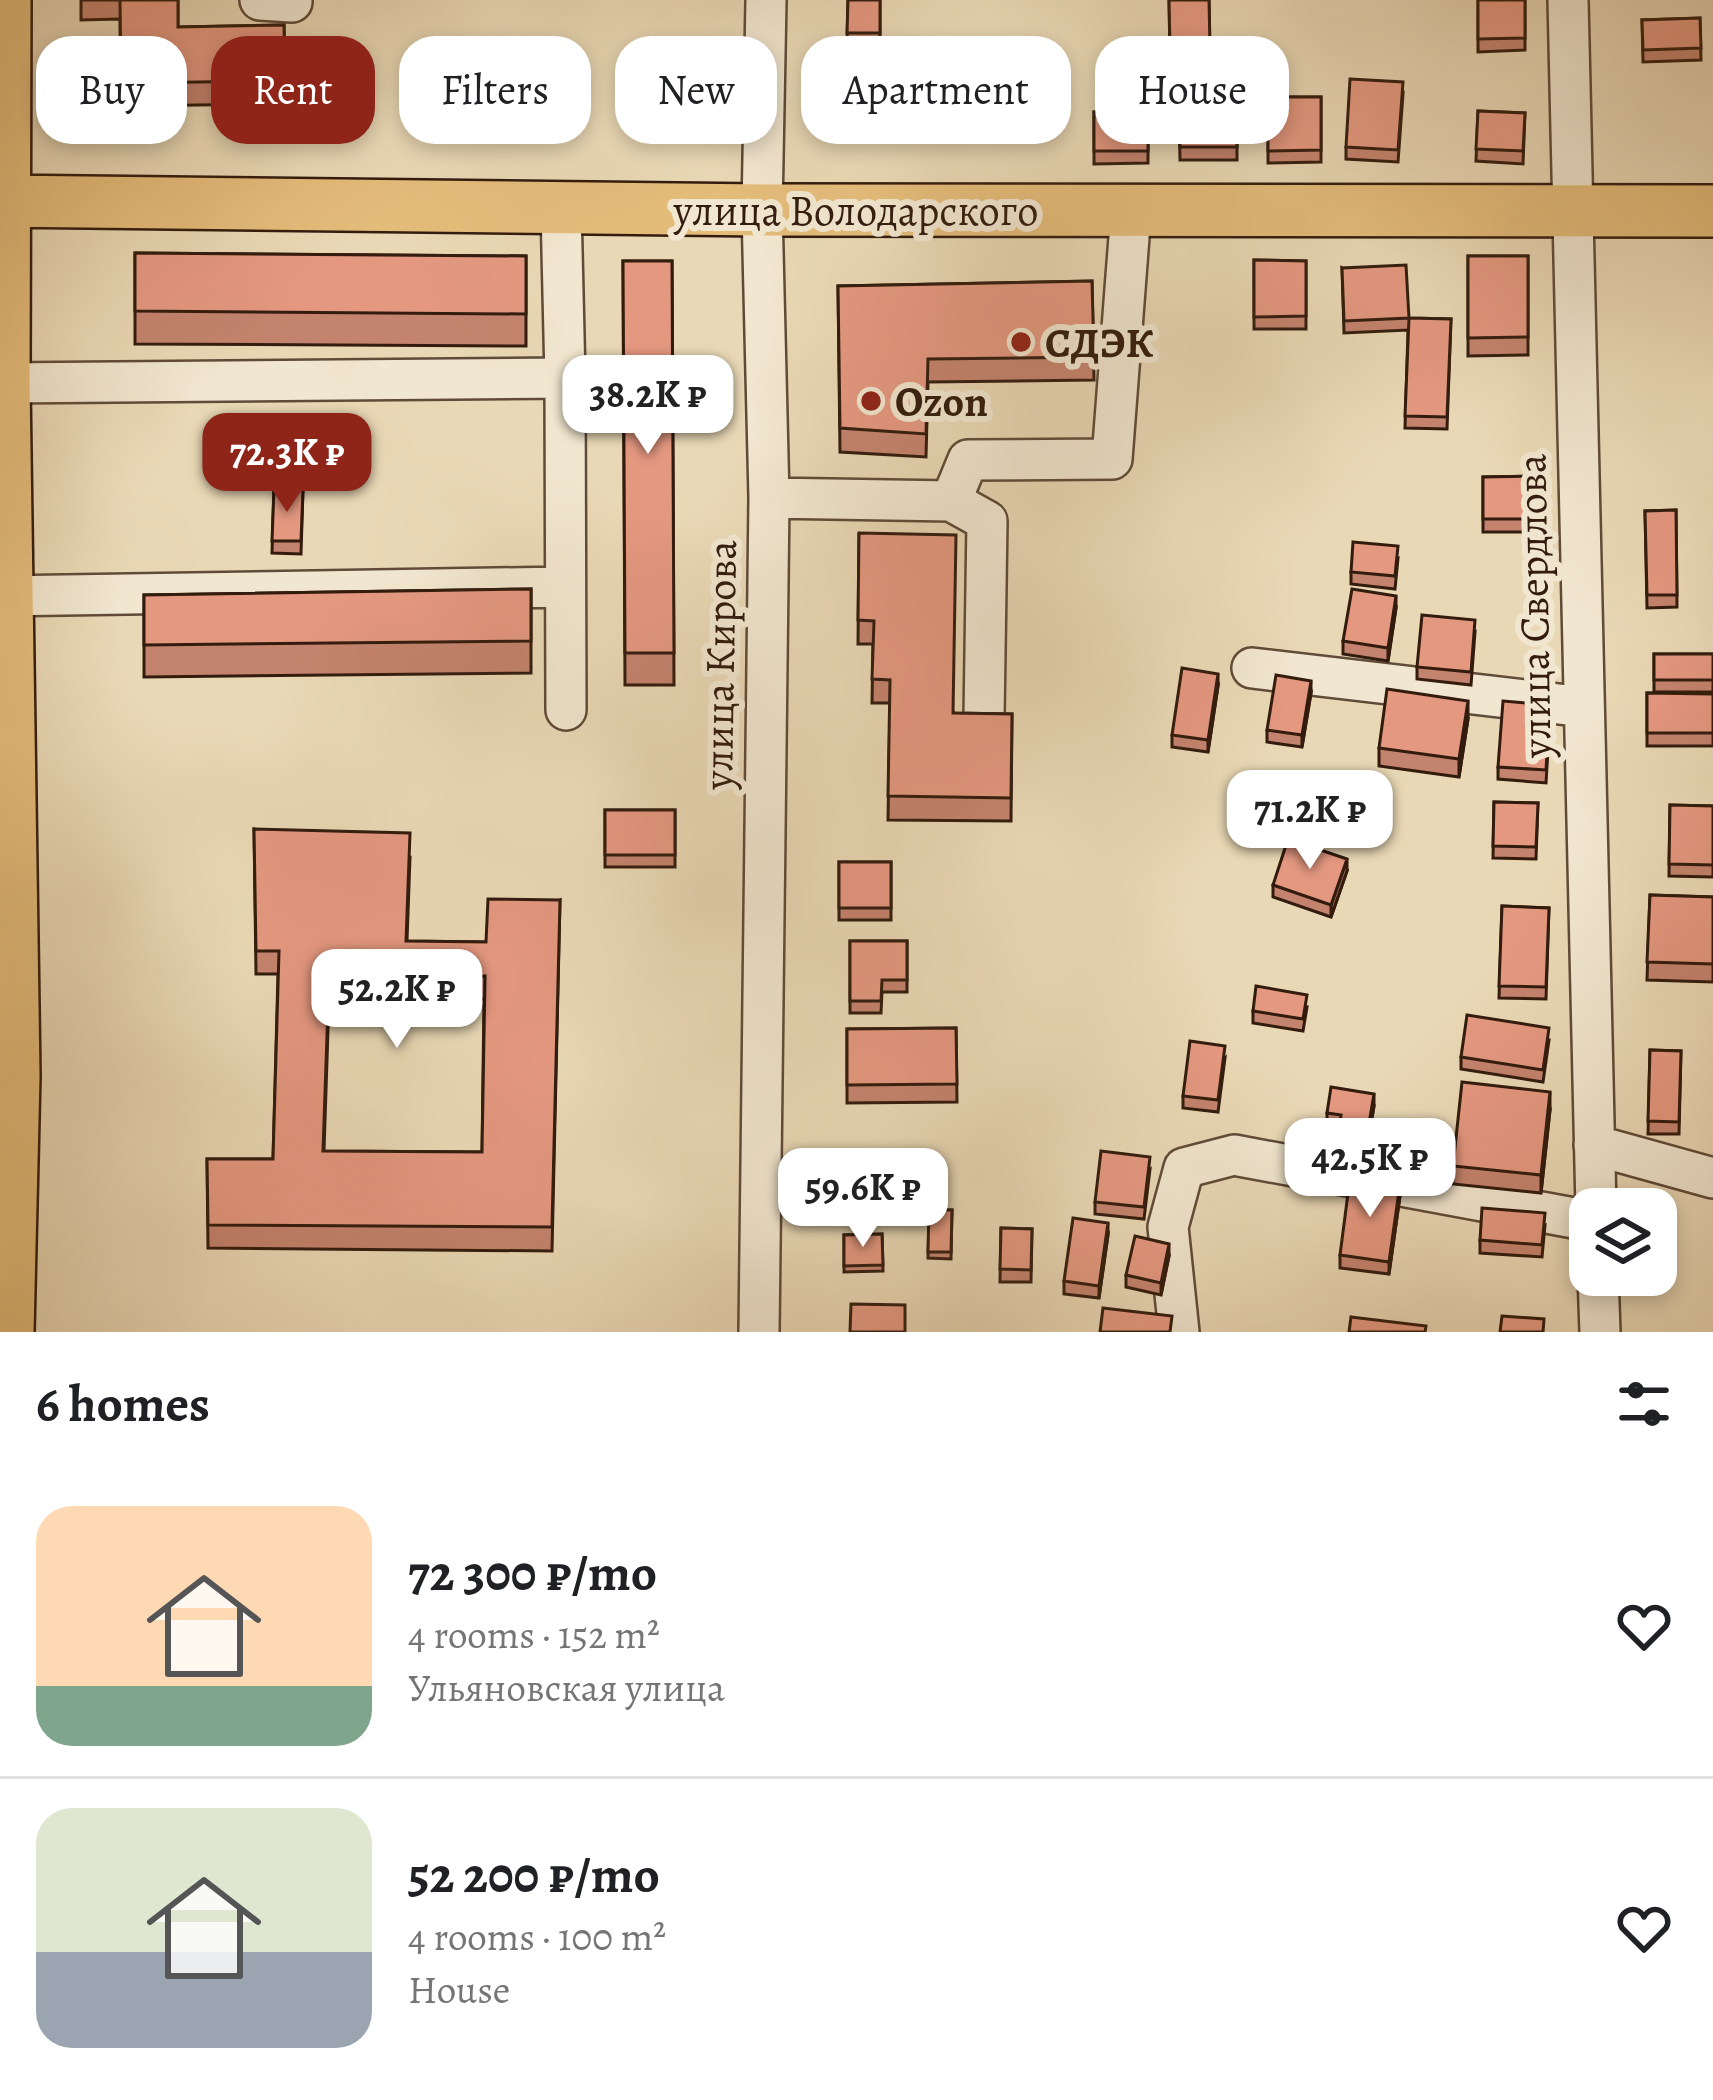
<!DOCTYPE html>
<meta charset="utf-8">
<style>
:root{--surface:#fff;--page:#f2f2f2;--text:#202124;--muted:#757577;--line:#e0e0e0;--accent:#8f2418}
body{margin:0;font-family:Alegreya,serif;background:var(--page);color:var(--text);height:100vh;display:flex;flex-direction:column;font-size:45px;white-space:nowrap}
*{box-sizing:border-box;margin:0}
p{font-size:39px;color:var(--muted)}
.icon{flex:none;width:66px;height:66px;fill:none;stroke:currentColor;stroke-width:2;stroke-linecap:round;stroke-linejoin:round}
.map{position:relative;height:1332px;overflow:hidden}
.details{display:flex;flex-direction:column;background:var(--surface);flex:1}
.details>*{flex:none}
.guide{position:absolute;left:36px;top:36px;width:1641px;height:108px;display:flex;gap:24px}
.buttons{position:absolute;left:1569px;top:1188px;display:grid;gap:24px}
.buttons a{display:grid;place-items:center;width:108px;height:108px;border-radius:24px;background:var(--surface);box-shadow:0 6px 18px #0003;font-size:60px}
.price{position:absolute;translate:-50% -102px;padding:0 27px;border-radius:24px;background:#fff;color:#222;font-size:39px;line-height:78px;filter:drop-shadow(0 3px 6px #0008)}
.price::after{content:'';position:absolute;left:50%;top:72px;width:36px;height:27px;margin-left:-18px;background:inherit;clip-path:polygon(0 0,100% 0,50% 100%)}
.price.current{background:var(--accent);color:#fff}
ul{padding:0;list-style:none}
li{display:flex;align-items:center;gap:36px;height:300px;padding:0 36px}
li+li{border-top:3px solid var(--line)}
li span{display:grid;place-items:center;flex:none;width:336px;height:240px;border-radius:36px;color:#555}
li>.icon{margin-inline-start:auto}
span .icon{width:144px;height:144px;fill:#fffc;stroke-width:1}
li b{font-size:51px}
h2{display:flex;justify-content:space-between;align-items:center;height:144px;padding:0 36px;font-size:51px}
.tag{padding:0 42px;border-radius:36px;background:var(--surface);box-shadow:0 6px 18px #0003;font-size:42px;line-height:108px}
.tag.current{background:var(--accent);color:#fff}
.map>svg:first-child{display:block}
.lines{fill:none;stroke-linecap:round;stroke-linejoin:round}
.minor-casing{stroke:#604b38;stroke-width:44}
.major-casing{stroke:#331c0e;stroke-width:56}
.minor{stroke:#f1e6cf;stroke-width:39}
.major{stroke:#e4bc7a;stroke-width:51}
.wall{fill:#c4836e;stroke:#331c0e;stroke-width:3;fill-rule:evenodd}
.shaded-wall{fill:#a06a5a;stroke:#331c0e;stroke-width:3}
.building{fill:#e49880;stroke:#331c0e;stroke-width:3;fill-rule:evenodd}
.poi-dot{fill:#8f2418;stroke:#f1e6cf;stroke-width:4.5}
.labels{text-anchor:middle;stroke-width:12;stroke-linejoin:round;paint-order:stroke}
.street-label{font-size:42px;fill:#331c0e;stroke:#f1e6cf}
.poi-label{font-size:42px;font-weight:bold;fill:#331c0e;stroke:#f1e6cf;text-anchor:start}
</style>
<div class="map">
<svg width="1713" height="1332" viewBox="0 0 1713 1332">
<rect width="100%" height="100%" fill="#e9d8b5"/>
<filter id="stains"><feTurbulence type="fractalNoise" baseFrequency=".00167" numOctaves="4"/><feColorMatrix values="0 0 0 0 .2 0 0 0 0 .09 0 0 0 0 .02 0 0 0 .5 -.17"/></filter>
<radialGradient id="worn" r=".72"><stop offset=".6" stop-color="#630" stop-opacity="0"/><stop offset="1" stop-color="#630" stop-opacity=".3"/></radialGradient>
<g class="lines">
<g class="minor-casing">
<path id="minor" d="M260,0l32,2
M1568,0l28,1209
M561,208l4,170 1,332
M4,383l561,-5
M769,498l182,3 17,-41 144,-1 19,-248
M951,501l36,20 -3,196
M0,596l563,-9
M1252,668l332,39
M1594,1145l119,33
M1598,1275l2,57
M759,1332l10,-834 -7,-288 4,-210
M1179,1332l-11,-105 16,-59 50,-13 356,66"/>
</g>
<g class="major-casing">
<path id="major" d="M5,0l-1,383 10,693 -6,256
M0,201l762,9 951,1"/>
</g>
<use href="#minor" class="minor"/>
<use href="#major" class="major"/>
</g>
<path class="wall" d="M81,0h97v27l106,-2 1,79 -164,2 -1,-87 -39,1z
M848,0h32v46l-33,-1z
M1169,0h40l1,60h-40z
M1478,0h47v50l-47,2z
M1700,18l1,42 -58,2 -1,-42z
M922,57l114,2 -1,74 -115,-3z
M1403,94l-5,68 -52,-3v-12z
M1268,97h53v65l-53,1z
M1179,105h58v55h-57z
M1478,111l47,2 -2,51 -47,-3z
M1094,112h54v51l-54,1z
M135,253l391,3v90l-391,-2z
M1468,256h60v99l-60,1z
M1254,260l52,1v68h-52z
M623,261h49l2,424h-49z
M1342,268l67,50 42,1 -4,110 -42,-1 3,-98 -64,3z
M1092,281l2,99 -166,2 -2,75 -86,-5 -2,-166z
M1534,476v56h-51v-55z
M274,488l29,1 -2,65 -29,-1z
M1676,510l1,97 -30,1 -2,-97z
M859,533l95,180 58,1 -1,107 -123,-1 2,-117h-18l1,-59h-15z
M1398,558l-3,31 -44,-5v-12z
M531,589v84l-387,4v-82z
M1396,608l-8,53 -45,-7v-13z
M1475,632l-4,53 -54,-6v-12z
M1654,654h59v38h-59z
M1218,686l-10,66 -36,-5v-12z
M1311,693l-9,54 -35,-5v-12z
M1647,693l66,1v52h-66z
M1550,717l-4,66 -48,-4v-12z
M1468,719l-9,58 -80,-11v-18z
M1494,802l44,1 -2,56 -43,-1z
M1670,805l43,1v71l-44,-1z
M605,810h70v57h-70z
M254,829l156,28 -3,84 79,1 74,-42 -8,351 -344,-3 -1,-89h66l5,-185h-22zM484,999l-2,153 -158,-1 5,-151z
M839,862h52v58h-52z
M1347,871l-16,46 -58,-20v-12z
M1650,895l63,2v85l-66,-2z
M1502,906l47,2 -3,91 -47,-1z
M850,941h57v51h-25l-1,21h-31z
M1307,1007l-4,24 -50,-8v-12z
M956,1028l1,74 -110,1v-74z
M1549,1040l-6,42 -82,-13v-12z
M1650,1050l31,1 -2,83h-31z
M1225,1058l-7,54 -35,-4v-12z
M1374,1106l-9,53 -28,-4 3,-28 -13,-2v-12z
M1550,1110l-9,83 -88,-9v-18z
M1438,1139l-4,34 -44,-5v-13z
M884,1156l2,54 -39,2 -2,-54z
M1150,1169l-6,50 -49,-5v-12z
M1400,1196l-11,78 -49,-6v-13z
M929,1210h23l-1,49 -23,-1z
M1545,1225l-3,32 -62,-4v-13z
M1001,1228l31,1 -1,53h-31z
M882,1234l1,37 -39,1v-37z
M1108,1235l-9,63 -35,-4v-13z
M1169,1256l-8,39 -35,-8v-12z"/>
<path class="shaded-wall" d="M1396,596v12l-8,53v-13z
M1218,674v12l-10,66v-12z
M1311,681v12l-9,54v-12z
M1468,701v18l-9,58v-18z
M1347,859v12l-16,46v-12z
M1550,1092v18l-9,83v-18z
M1374,1094v12l-9,53v-12z
M1400,1184v12l-11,78v-12z
M1108,1223v12l-9,63v-12z
M1169,1244v12l-8,39v-12z"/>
<path class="building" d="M120,0h58v27l106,-2 1,56 -164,2z
M848,0h32v33h-33z
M1169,0h40l1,47 -40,1z
M1478,0h47v38l-47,1z
M1700,18l1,30 -58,2 -1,-30z
M922,57l114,2 -1,56 -115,-3z
M1350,79l53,3 -5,68 -52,-3z
M1268,97h53v53l-53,1z
M1179,105h58v42h-57z
M1478,111l47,2 -2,38 -47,-2z
M1094,112h54v39h-54z
M135,253l391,3v58l-391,-3z
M1468,256h60v81l-60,1z
M1254,260l52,1v55l-52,1z
M623,261h49l2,392h-49z
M1406,265l3,53 -65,3 -2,-53z
M1092,281l2,76 -166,2 -2,75 -86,-6 -2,-142z
M1409,318l42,1 -4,98 -42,-1z
M1534,476v43h-51v-42z
M274,488l29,1 -2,52h-29z
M1676,510l1,85h-30l-2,-84z
M859,533l97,2 -3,178 59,1 -1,84 -123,-2 2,-116 -18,-1 2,-58 -16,-1z
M1353,542l45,4 -3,30 -44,-4z
M531,589v52l-387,4v-50z
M1352,589l44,7 -8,52 -45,-7z
M1422,615l53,5 -4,52 -54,-5z
M1654,654h59v26h-59z
M1182,668l36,6 -10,66 -36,-5z
M1276,675l35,6 -9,54 -35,-5z
M1387,689l81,12 -9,58 -80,-11z
M1647,693l66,1v39h-66z
M1503,701l47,4 -4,65 -48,-3z
M1494,802l44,1 -2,44 -43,-1z
M1670,805l43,1v59l-44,-1z
M605,810h70v45h-70z
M254,829l156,4 -4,108 80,1 2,-43 72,1 -8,327 -344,-2 -1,-66h66l6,-208h-23zM485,976l-3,176 -159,-1 6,-174z
M1288,839l59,20 -16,46 -58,-20z
M839,862h52v46h-52z
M1650,895l63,2v67l-66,-2z
M1502,906l47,2 -3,79 -47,-1z
M850,941h57v39h-25l-1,21h-31z
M1256,986l51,9 -4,24 -50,-8z
M1467,1015l82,13 -6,42 -82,-13z
M956,1028l1,56 -110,1v-56z
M1190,1041l35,5 -7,54 -35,-4z
M1650,1050l31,1 -2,71 -31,-1z
M1462,1082l88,10 -9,83 -88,-9z
M1331,1087l43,7 -9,53 -28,-5 4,-27 -14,-2z
M1394,1122l44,5 -4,33 -44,-5z
M1101,1151l49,6 -6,50 -49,-5z
M884,1156l2,42 -39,1 -2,-41z
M1350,1178l50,6 -11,78 -49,-7z
M1482,1208l63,5 -3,32 -62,-5z
M929,1210h23l-1,42h-23z
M1073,1218l35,5 -9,63 -35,-5z
M1001,1228l31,1 -1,41 -31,-1z
M882,1234l1,31 -39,1v-31z
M1135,1236l34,8 -8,39 -35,-8z
M851,1304l54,1v27h-55z
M1103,1308l69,8 -2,16h-70z
M1502,1316l42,3 -1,13h-43z
M1351,1317l75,9 -1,6h-76z"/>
<g class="poi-dot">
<circle cx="1021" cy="342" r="12"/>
<circle cx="871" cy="401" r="12"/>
</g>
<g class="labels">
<g class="street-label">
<text x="856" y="225">улица Володарского</text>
<text transform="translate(1533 606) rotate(-91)" y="15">улица Свердлова</text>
<text transform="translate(719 665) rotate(-89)" y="15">улица Кирова</text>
</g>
<g class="poi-label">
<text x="1045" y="357">СДЭК</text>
<text x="895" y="416">Ozon</text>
</g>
</g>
<rect width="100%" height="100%" filter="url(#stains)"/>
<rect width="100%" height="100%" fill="url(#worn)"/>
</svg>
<div class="buttons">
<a><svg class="icon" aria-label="layers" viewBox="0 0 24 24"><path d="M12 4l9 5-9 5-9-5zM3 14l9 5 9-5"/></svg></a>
</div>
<b class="price" style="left:648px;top:457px">38.2K ₽</b>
<b class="price current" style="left:287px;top:515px">72.3K ₽</b>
<b class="price" style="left:1310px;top:872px">71.2K ₽</b>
<b class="price" style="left:397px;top:1051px">52.2K ₽</b>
<b class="price" style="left:1370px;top:1220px">42.5K ₽</b>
<b class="price" style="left:863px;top:1250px">59.6K ₽</b>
<div class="guide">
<a class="tag">Buy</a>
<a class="tag current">Rent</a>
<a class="tag">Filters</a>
<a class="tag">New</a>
<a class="tag">Apartment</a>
<a class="tag">House</a>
</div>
</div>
<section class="details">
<h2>6 homes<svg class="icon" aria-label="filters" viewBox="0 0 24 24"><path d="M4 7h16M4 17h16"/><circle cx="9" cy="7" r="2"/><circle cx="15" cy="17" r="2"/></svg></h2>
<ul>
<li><span style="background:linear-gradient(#ffd9b3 75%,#7fa58c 0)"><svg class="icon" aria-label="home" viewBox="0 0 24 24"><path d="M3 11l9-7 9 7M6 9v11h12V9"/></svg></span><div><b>72 300 ₽/mo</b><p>4 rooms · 152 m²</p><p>Ульяновская улица</p></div><svg class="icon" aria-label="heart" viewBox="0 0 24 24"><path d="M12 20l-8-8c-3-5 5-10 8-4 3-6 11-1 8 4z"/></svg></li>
<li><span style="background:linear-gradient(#dfe7d0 60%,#9aa5b1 0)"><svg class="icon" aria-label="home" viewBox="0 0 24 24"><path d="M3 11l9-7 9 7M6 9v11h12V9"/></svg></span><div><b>52 200 ₽/mo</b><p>4 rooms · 100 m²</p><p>House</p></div><svg class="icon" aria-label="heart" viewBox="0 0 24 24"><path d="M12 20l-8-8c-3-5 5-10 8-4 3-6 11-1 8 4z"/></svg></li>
</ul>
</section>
